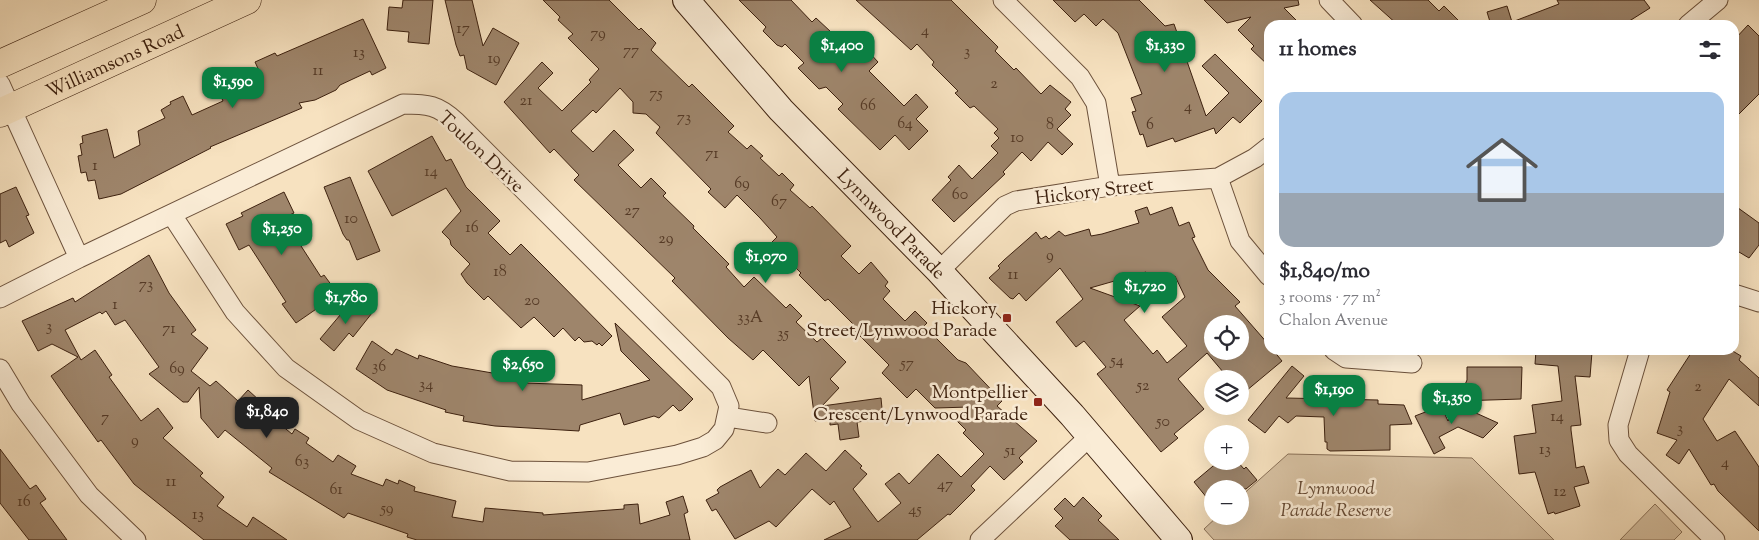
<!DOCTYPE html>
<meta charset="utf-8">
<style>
:root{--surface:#fff;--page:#f2f2f3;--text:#2b2b33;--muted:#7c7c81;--accent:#0b8043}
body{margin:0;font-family:"Sorts Mill Goudy",serif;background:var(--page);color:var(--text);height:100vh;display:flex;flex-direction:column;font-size:19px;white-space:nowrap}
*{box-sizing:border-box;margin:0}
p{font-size:16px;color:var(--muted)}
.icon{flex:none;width:28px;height:28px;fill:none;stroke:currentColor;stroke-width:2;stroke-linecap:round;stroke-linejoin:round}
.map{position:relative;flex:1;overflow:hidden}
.details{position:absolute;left:1264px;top:20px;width:475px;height:335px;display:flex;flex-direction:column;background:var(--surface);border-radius:15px;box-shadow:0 5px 20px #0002}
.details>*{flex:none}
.controls{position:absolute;left:1204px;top:315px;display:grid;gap:10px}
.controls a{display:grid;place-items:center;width:45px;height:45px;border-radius:50%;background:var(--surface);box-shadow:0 5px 20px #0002;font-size:25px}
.price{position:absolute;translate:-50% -42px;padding:0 11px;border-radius:10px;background:var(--accent);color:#fff;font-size:16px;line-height:32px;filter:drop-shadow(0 1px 2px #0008)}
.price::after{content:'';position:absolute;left:50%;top:30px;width:15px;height:11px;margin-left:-8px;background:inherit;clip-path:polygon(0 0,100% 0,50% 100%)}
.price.on{background:#222;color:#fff}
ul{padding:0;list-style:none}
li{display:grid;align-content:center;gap:10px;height:265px;padding:0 15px}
li span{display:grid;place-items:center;height:155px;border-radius:15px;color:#555}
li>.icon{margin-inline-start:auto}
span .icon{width:90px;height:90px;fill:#fffc;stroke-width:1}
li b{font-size:21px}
h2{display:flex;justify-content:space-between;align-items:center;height:60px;padding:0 15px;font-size:21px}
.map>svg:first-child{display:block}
.green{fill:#d7c1a2;stroke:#8a7158}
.building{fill:#9e856b;stroke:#3d210f;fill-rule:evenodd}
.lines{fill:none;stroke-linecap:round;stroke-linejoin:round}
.street-casing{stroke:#6c513b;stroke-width:21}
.secondary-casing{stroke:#3d210f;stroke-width:28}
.primary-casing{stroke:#3d210f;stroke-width:29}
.street{stroke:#faecd6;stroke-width:19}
.secondary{stroke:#faecd6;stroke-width:26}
.primary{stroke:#f7e2c0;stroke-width:28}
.poi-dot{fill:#8f2418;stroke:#faecd6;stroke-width:2}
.labels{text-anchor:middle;stroke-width:5;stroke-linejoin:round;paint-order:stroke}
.number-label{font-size:16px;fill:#553a26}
.street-label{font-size:19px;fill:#3d210f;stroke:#faecd6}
.poi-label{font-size:19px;fill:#3d210f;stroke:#faecd6;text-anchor:end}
.park-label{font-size:19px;font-style:italic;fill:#644934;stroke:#faecd6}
</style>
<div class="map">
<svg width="1759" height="540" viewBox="0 0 1759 540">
<rect width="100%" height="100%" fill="#f7e2c0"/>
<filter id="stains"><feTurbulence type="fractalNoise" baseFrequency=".004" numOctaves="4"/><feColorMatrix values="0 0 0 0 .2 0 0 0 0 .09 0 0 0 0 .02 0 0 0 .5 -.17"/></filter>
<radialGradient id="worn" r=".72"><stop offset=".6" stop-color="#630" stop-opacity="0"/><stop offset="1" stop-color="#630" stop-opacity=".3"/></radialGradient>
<path class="green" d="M1288,454l184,4 82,82h-340l-10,-11 14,-13h22v-19z
M1655,504l27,28 -8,8h-54z"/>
<path class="building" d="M403,0h30l-4,44 -21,-2 1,-10 -22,-2 2,-23 13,1z
M445,0h27l11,46 10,-18 26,15 -23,42 -29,-16 -3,-14 -4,1 -4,-11z
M543,0h66l30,30 2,-2 15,15 -5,7 38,37 3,-3 42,42 -6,6 19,17 4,-4 12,11 -3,2 19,18 3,-3 12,12 -4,5 20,18 2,-2 39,40 -10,10 18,18 12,-12 17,20 -3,4 5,5 -7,8 22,22 10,-10 12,12 -3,3 34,34 8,3 36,38 -5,5 40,35 -18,17 4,4 -19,18 -14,-14 -19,20 4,4 -25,25 -2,-1 -31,26h-93l27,-13 -17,-26 -4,4 -18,-16 -36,38 -7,-6 -34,18 -19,-30 -4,2 -6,-11 13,-7 -2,-3 3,-3 31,-17 9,18 18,-19 7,6 21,-22 20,18 19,-21 17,16 -2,2 7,6 -14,15 25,33 23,-19 -16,-19 14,-11 10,11 29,-30 23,23 23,-23 -21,-21 3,-3 -9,-9 13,-14 -35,1 -19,-19 -9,9 -25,-25 7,-8 -38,-38 2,-3 -25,-25 -3,2 -26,-26 2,-2 -30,-30 6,-6 -17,-19 -23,-23 -12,13 -17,-16 3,-3 -55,-56 4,-6 -14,-13 -13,-1v-11l-13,-14 -24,25 -3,-3 -22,21 22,21 21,-22 20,20 -16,15 23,23 10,-10 15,15 -3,3 31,30 -1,2 36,36 -3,3 18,20 10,-10 32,31 4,-4 12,12 -6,6 21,20 5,-4 24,24 -16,17 9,9 -17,18 59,-8 2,21 -26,3 2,15 -19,3 -2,-16 -8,1v-6l-15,2 -6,-45 -10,10 -36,-36 -10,10 -25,-22 -56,-57 3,-3 -101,-98 5,-5 -25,-26 -4,4 -46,-51 38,-40 11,11 -15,15 24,23 29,-29 -2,-2 10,-11 -31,-31 5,-4 -15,-14 2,-3z
M739,0h52l21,22 4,-4 30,28 10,-8 22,24 -9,9 35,35 12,-12 12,13 -12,12 12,12 -19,19 -14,-15 -15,15 -42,-41 5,-5 -17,-17 -7,2 -21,-21 6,-5 -19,-19 -3,3 -5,-2 -14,-14 3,-4z
M856,0h95l47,47 -3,4 19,19 2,-2 25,26 9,-9 21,17 -6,7 6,6 -14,14 16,15 -11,11 -14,-13 -17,19 -9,-9 -19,20 2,2 -51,48 -22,-22 19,-20 -3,-3 11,-12 13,14 26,-26 -7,-7 8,-8 -5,-5 4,-4 -24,-23 -4,2 -15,-15 3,-2 -26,-26 2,-3 -17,-18 -6,6z
M1053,0h86l26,26 9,-2 32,92 23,-23 -27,-27 13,-12 47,47 -22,22 -7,-6 -17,17 -2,-6 -39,14 -2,-4 -26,9 -4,-13 -3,1 -8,-23 4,-1 -5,-13 11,-4 -24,-61 -15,-14 -7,7 -12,-12 -9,8z
M1204,0h94l1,5 -15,3 17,17h-32v41l-18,-17 3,-3 -16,-16 13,-13 -24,6z
M1370,0h58l11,11 5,-5 19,19h-65z
M1557,0h87l6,8 -27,17h-132l-4,-13 20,-6 5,16 47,-18z
M363,19l23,49 -14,7 -2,-4 -30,14 -4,5 -21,10 -16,3 3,5 -92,39 1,1 -90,46 -22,5 -4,-19 -7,1 -2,-9 -5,1 -3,-17 4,-1 -2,-11 3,-1 -1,-7 25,-7 7,29 26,-13 -2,-14 27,-13 -4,-8 10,-6 -1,-2 13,-6 9,19 31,-14 -9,-20 16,-8 7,16 25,-12 -7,-15 20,-9 2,3z
M1748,25l11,11v58l-25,25v-79z
M432,136l14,25 5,-2 15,28 34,34 -12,12 22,22 11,-11 27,27 64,65 -10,10 -3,-3 -2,2 -5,-4 -8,1 -5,-5 -4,4 -12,-13 -9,9 -20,-20 -13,11 -33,-32 -4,4 -17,-17 -6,-9 9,-10 -19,-19 -1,-5 -8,-8 19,-21 -15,-23 -54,28 -24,-45z
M350,177l30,74 -23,9 -8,-20h-2l-4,-6 -19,-47z
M16,187l13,28 -3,1 8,17 -25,14 -3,-7 -6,3v-49z
M284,192l10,21 -11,5 38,59 3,-2 14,19 -42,29 -14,-19 4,-2 -37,-57 -10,5 -13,-26 17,-8 -2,-3z
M1734,205l25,18v22l-10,13 -15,-9z
M1147,207l3,8 22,-8 7,19 10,-4 6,15 -3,1 16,32 32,32 -5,4 34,39v5h4l9,11 -42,35v-17h-11l-22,-26 -29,26 26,30 -30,25 4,4 -17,14 -64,-78 9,-7 -22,-26 -8,6 -20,-25 27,-23 -23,-31 -34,33 -7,-8 -6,6 -3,-1 -21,-20 11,-10 -2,-2 6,-6 32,-28 5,7 5,-3 3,3 10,-8 6,5 24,-7 2,7 11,-2 37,-11 -4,-12zM1146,272l7,15 22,-11 10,21 -23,20 25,29 -20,17 -10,-13 -4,4 -29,-34 16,-14 -50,-18zM1212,324h28v27h-31l3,-3z
M149,255l20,38 27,37 -5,4 17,14 -17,23 19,15 6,-5 22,20 10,-11 25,23 -3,3 22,18 3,-5 14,9 -3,5 27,19 5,-7 18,11 -5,8 32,12 3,-7 12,5 1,-4 16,7 -1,4 42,10 -4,16 31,5 2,-14 58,5v2l81,-6v-4l14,-1 2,20 30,-9 -4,-13 17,-6 5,16 -4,2 6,26h-273l-10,-3 1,-3 -60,-21 -4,5 -75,-46 3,-4 -47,-38 -7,8 -17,-20 -2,-31 -11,15h-5l-34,-28 10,-7 -34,-47 -10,5 -9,-14 -4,3 -2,-2 -35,18 16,30 14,-10 17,25 -3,2 32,44 17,-13 15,20 -10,10 40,35 -3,3 24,21 -7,9 30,21 6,-10 34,23h-83l-70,-56 -33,-44 -3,2 -31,-43 -16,-23 27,-19 -26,-13 -14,7 -16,-30 51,-23 2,4z
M356,300l16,13 -19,24 -4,-4 -15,18 -14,-12 31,-37 2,1z
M615,323l78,76 -11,11 -3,1 -6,-6 -14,13 -5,-2 -30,9 -4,-12 -40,12 -1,6 -84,-5 -32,-5 1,-5 -19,-4 1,-2 -59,-20 -31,-21 16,-28 20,14 4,-6 22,10 1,-4 33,11 52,9 1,-5 21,1 -1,12 57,2v15l68,-20 -29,-29z
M1536,350l56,2 -2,25 -15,-1 6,49 -10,1v4l5,38 8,-2 5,17 -15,4 6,19 -25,8 -1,-2 -6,2 -13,-42 -16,2 -5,-38 22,-3 -4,-28 30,-4 -4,-35 -23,-2z
M1693,350h38l10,6 -2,4 20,18v28l-30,-27 -26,40 14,22 18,-10 24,36v64l-41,-40 -4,-7 -3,1 -22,-36 -10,15 -13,-9 11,-15 -20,-7 13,-41 -3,-2z
M1292,366l12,10 -18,22 92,2v4l26,1 8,19 -22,1v25l-60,1 -3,-2v-7h-2l-1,-25 -28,-1 -8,7 -9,-7 -14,17 -17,-13z
M1467,367h55l-1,32 -63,2 9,-21z
M1456,404l42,19 -15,15 -25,-11 -19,10 6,11 -11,6 -19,-38 26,-10 7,15z
M0,449l30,40 6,-4 10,14 -6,4 27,37h-38l-29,-37z
M1219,461h18l7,8 2,-2 11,13 -11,9h-34v15l-18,-22z
M1083,497l19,19 -4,4 21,20h-49l-15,-14 8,-8 -9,-9 11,-11 9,9z"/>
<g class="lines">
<g class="street-casing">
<path id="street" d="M1003,0l77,77 16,26 14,83
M1329,0l24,25
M1688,25l30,-25
M0,84l79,174
M1218,178l22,63 29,35
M939,271l66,-65 11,-5 94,-15 108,-8 37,-20 14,-11
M1734,294l25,8
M0,298l79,-40 324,-154c25,0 35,1 53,18l265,265 8,19 -5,23 -9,11 -12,7 -26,8 -89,17 -78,-1 -77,-18 -74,-33 -73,-52 -51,-56 -63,-97
M1334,350l12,8 66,5
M1640,350l-22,75 1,15 9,14 87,86
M0,369l21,35 68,91 47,45
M728,417l39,6
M980,540l109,-103"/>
</g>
<g class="secondary-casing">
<g id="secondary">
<path id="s1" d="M686,0l95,110 158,161 133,144 107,125"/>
</g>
</g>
<g class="primary-casing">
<g id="primary">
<path d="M0,64l142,-64"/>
<path id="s2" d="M0,113l247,-113"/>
</g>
</g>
<use href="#street" class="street"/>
<use href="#secondary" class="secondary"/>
<use href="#primary" class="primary"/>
</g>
<g class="poi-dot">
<rect x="1002" y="313" width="10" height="10" rx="2.5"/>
<rect x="1033" y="397" width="10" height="10" rx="2.5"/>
</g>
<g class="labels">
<g class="number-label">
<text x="463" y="33">17</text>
<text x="925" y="35">4</text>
<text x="598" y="38">79</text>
<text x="631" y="55">77</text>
<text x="967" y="56">3</text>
<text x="359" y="57">13</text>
<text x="494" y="63">19</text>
<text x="318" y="75">11</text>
<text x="994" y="88">2</text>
<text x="656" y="98">75</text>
<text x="526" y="105">21</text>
<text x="868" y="110">66</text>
<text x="1188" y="111">4</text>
<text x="684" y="122">73</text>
<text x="905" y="128">64</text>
<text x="1050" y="129">8</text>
<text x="1150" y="129">6</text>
<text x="1017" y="142">10</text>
<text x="712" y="158">71</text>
<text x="95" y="170">1</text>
<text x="431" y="176">14</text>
<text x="742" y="188">69</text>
<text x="960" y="199">60</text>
<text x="779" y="206">67</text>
<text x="632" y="215">27</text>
<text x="351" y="223">10</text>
<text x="472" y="232">16</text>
<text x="666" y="243">29</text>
<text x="1050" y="260">9</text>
<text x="500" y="276">18</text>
<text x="1013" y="279">11</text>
<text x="146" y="289">73</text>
<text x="532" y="305">20</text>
<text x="115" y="309">1</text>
<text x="750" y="322">33A</text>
<text x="49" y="331">3</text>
<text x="169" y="333">71</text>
<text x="783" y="338">35</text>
<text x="1117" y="365">54</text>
<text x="907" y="368">57</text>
<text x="379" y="371">36</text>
<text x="177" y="373">69</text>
<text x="426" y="389">34</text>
<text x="1143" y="390">52</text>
<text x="1698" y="391">2</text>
<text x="1557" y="421">14</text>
<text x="105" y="422">7</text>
<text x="1163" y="426">50</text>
<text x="1680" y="433">3</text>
<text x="135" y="445">9</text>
<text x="1545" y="454">13</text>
<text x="1010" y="455">51</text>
<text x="302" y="466">63</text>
<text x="1725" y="467">4</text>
<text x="171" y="486">11</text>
<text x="945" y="489">47</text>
<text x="336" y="494">61</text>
<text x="1560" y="496">12</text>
<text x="24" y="506">16</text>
<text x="387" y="513">59</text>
<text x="915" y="514">45</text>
<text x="198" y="519">13</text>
</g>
<g class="street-label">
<text dy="7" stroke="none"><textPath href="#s2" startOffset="126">Williamsons Road</textPath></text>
<text transform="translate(482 151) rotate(43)" y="7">Toulon Drive</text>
<text transform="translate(1094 190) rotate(-7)" y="7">Hickory Street</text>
<text dy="7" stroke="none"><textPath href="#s1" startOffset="304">Lynnwood Parade</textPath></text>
</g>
<g class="poi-label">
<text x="997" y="314">Hickory<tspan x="997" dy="22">Street/Lynwood Parade</tspan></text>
<text x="1028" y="398">Montpellier<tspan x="1028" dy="22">Crescent/Lynwood Parade</tspan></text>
</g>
<g class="park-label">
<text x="1336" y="494">Lynnwood<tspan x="1336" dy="22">Parade Reserve</tspan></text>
</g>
</g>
<rect width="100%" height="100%" filter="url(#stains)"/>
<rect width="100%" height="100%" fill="url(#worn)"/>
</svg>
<div class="controls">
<a><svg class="icon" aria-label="locate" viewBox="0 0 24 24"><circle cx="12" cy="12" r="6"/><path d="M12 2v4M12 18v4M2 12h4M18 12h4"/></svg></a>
<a><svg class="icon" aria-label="layers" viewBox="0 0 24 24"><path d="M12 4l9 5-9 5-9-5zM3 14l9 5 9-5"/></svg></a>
<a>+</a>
<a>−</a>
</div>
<b class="price" style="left:842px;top:73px">$1,400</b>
<b class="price" style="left:1165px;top:73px">$1,330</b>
<b class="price" style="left:233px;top:109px">$1,590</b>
<b class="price" style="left:282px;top:256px">$1,250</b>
<b class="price" style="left:766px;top:284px">$1,070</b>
<b class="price" style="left:1145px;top:314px">$1,720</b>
<b class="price" style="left:346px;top:325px">$1,780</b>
<b class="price" style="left:523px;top:392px">$2,650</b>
<b class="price" style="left:1334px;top:417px">$1,190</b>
<b class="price" style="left:1452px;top:425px">$1,350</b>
<b class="price on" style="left:267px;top:439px">$1,840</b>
<section class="details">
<h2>11 homes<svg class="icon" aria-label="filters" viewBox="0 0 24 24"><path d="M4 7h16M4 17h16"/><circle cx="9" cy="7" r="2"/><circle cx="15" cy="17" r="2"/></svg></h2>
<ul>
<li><span style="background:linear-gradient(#a9c7e8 65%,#9aa5b1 0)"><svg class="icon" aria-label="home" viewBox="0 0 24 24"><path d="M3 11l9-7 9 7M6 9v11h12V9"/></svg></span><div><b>$1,840/mo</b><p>3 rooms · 77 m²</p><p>Chalon Avenue</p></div></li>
</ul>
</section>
</div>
